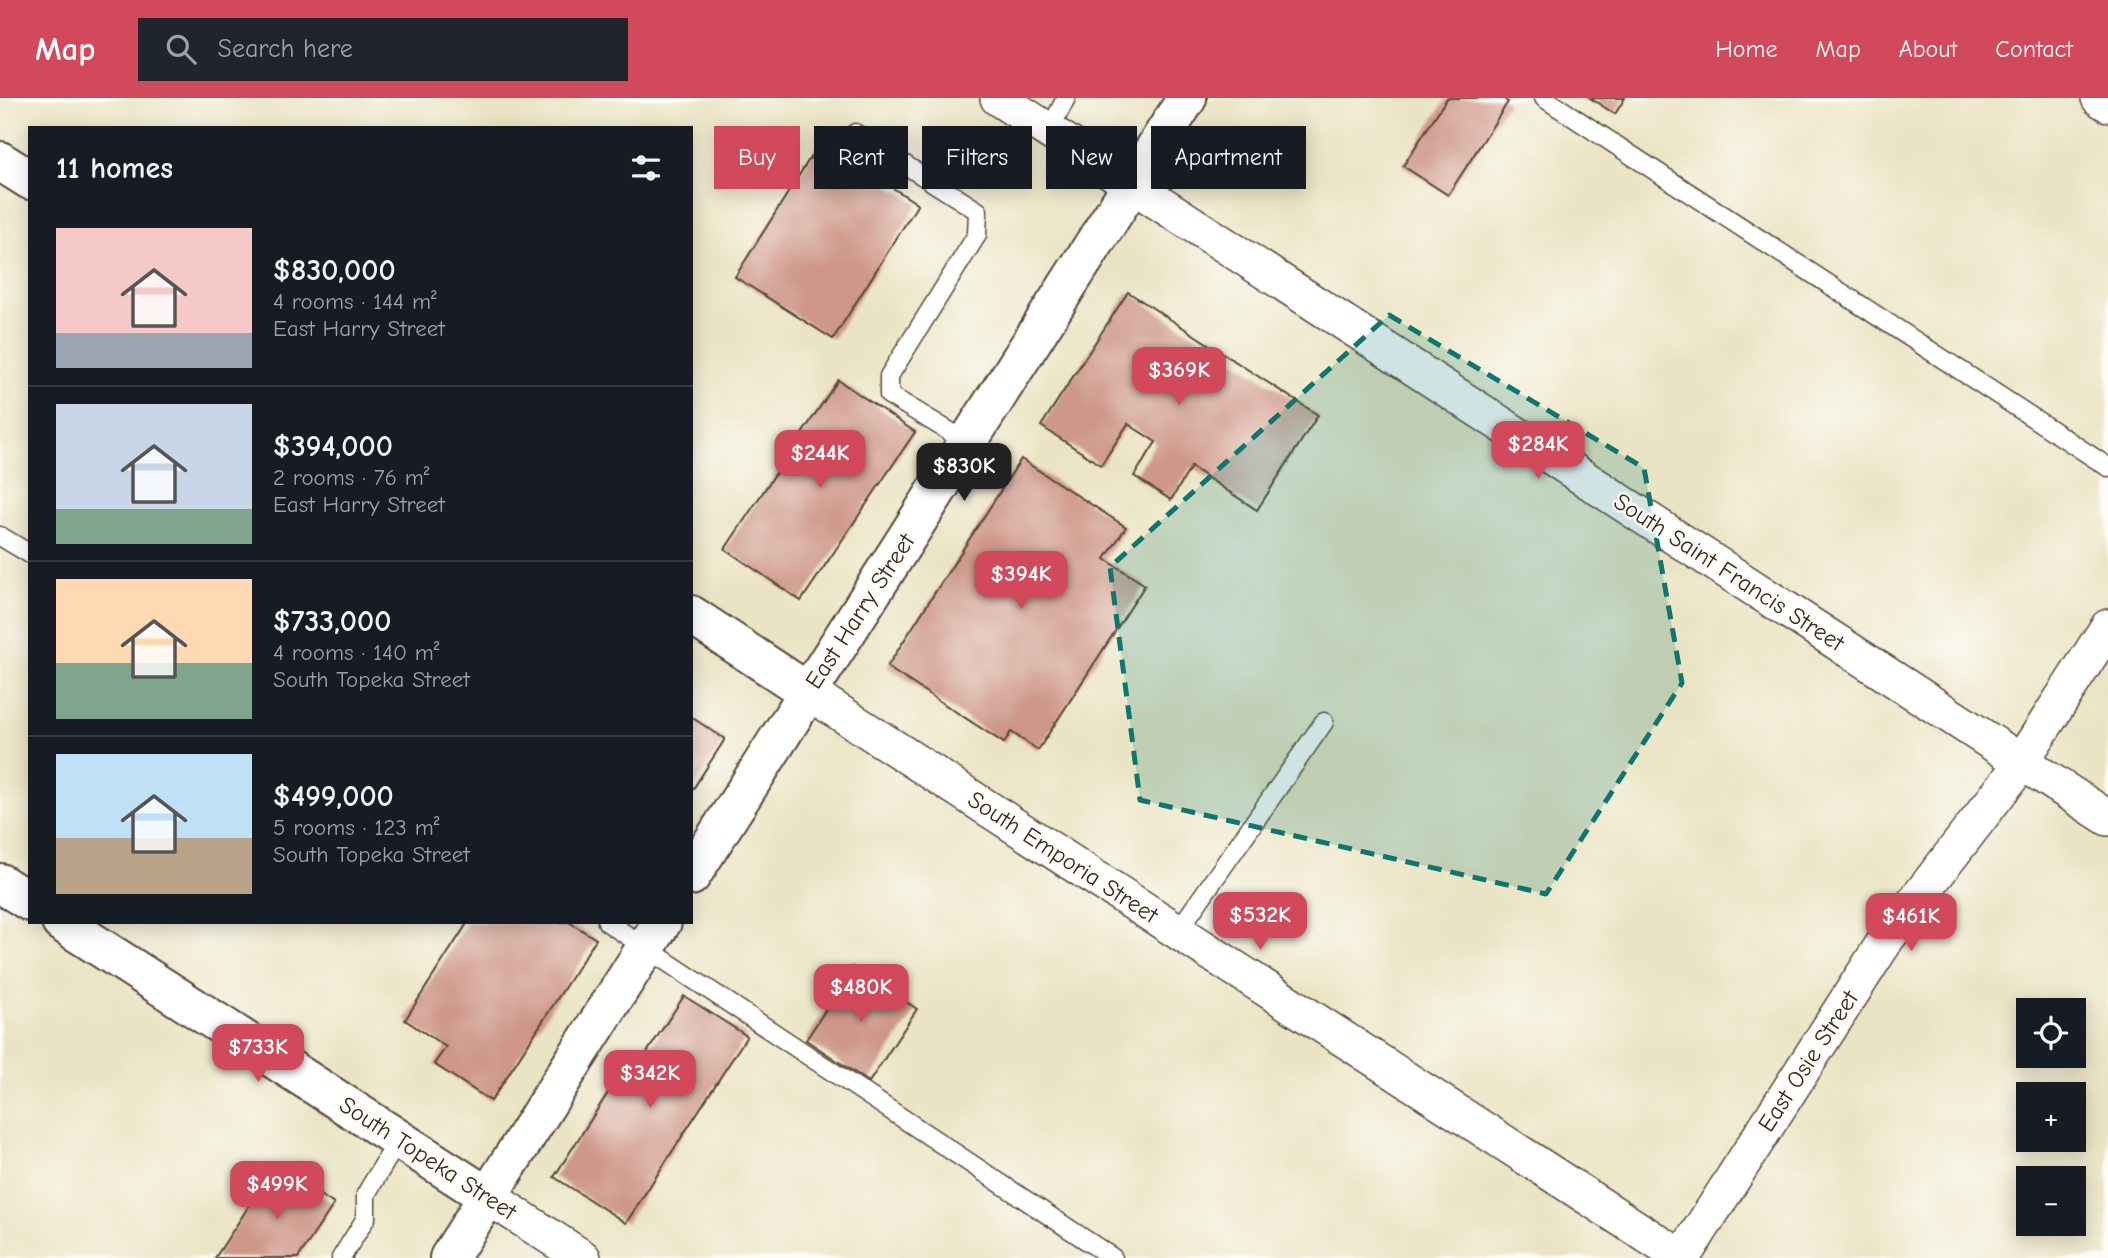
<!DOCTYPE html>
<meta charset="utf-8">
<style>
:root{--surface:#171b24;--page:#20242c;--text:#f1f3f6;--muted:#9ea1a6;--line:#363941;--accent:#d1495b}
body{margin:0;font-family:"Comic Neue",sans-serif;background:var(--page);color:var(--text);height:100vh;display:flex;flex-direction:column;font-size:26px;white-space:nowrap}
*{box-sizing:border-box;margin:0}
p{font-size:23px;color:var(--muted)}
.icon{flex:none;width:38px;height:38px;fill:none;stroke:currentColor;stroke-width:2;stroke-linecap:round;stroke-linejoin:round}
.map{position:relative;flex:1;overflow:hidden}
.details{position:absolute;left:28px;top:28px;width:665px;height:798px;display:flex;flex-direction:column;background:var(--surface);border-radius:0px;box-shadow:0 4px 18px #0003}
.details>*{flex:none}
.top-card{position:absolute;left:714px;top:28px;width:665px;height:63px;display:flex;gap:14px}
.controls{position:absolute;left:2016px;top:900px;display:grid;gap:14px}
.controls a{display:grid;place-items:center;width:70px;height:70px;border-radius:0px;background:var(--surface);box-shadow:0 4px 18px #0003;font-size:35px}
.price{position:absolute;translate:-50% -60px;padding:0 16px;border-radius:14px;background:var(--accent);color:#fff;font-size:23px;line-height:46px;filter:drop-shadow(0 2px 4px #0008)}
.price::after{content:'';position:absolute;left:50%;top:42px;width:21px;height:16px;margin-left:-10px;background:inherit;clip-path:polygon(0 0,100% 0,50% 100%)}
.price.current{background:#222;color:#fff}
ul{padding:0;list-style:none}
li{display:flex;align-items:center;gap:21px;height:175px;padding:0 28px}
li+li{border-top:2px solid var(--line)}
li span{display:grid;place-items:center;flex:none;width:196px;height:140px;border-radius:0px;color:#555}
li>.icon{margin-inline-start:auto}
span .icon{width:84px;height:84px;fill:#fffc;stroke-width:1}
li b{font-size:30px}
h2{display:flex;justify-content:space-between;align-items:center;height:84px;padding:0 28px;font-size:30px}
.pill{padding:0 24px;border-radius:0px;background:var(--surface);box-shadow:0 4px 18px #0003;font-size:24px;line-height:63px}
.pill.current{background:var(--accent);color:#fff}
header{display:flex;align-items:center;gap:42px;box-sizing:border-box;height:98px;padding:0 35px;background:var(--accent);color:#fff}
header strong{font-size:33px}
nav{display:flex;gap:38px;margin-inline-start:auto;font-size:24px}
.search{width:490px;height:63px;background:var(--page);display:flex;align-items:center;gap:18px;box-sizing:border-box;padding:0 24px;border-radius:0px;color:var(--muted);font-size:26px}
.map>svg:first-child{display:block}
.building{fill:#ce9788}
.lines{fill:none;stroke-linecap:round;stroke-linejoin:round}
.lane-casing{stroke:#554637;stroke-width:21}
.street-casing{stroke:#554637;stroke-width:38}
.secondary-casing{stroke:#554637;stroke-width:42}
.lane{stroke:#fff;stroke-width:18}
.street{stroke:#fff;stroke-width:35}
.secondary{stroke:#fff;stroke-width:38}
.marked{fill:#0f766e;fill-opacity:0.2;stroke:#0f766e;stroke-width:5;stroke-dasharray:14 9;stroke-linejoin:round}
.labels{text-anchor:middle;stroke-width:5;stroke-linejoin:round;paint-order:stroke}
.street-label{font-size:24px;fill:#3b2a1e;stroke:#fdfcf7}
</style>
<header>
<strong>Map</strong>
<div class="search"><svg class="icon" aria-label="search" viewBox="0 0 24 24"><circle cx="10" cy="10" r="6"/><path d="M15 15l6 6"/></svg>Search here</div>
<nav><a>Home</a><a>Map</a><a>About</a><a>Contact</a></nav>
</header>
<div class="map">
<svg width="2108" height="1160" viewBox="0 0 2108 1160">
<rect width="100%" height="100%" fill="#fdfcf7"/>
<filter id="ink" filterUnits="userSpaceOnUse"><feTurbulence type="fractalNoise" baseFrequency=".0143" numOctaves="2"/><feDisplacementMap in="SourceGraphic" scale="14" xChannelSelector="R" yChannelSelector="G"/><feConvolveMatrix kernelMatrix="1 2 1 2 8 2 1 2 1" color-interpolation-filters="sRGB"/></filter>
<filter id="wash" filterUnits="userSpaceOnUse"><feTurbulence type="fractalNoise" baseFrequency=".00686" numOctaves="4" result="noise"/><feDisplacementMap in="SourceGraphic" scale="28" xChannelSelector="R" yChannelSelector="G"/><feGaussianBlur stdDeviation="1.57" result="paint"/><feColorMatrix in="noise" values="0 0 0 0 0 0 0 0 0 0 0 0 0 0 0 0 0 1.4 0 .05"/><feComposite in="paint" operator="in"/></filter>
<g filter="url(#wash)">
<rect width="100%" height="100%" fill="#ebe4c4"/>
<g id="blocks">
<path class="building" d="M1447,0h56l5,4 -60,93 -45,-29z
M1590,0h35l-10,16z
M820,44l98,62 -85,135 -98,-62z
M1128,194l190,123 -61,95 -66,-43 -20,33 -37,-24 22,-34 -28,-18 -27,41 -60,-39z
M838,282l77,52 -114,169 -76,-52z
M1021,361l105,68 -21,32 40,26 -107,165 -27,-18 -7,11 -117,-76z
M691,619l34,22 -34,53z
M468,824h101l27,17 -105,162 -57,-37 12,-17 -41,-27z
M853,869l64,42 -48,73 -63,-42z
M684,898l63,40 -121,187 -72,-46 79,-123 9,6z
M275,1068l59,38 -36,54h-83z"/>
</g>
</g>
<g filter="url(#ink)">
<use href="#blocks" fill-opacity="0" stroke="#554637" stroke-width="2"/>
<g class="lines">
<g class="lane-casing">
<path id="lane" d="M1544,0l564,369
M1049,33l17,-33
M855,35l123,78 -1,24 -88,141v19l78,47
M0,438l30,18
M607,824l506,336
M1178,833l146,-209
M341,1160l25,-40v-24l33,-55"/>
</g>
<g class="street-casing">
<path id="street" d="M998,0l1110,720
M2099,0l9,6
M808,594l874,566
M487,1098l96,62
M1682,1160l205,-320 125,-162 96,-149"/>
</g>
<g class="secondary-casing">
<path id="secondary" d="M0,63l30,19
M691,517l117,77
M691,778l496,-778
M0,785l30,19
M61,824l426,274
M449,1160l213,-336"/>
</g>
<use href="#lane" class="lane"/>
<use href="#street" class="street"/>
<use href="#secondary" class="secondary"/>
</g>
</g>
<path class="marked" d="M1389,217l255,153 38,215 -136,211 -406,-94 -30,-233z"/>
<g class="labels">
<g class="street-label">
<text transform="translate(1729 474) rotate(33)" y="8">South Saint Francis Street</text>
<text transform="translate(860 513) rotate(-57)" y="8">East Harry Street</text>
<text transform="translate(1063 759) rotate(33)" y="8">South Emporia Street</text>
<text transform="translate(1808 963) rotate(-57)" y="8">East Osie Street</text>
<text transform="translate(428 1060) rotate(33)" y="8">South Topeka Street</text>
</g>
</g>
</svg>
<div class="controls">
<a><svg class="icon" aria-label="locate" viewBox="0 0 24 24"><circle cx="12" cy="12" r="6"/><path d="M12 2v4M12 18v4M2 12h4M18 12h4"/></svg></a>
<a>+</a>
<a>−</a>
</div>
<b class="price" style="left:1179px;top:309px">$369K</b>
<b class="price" style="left:1538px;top:383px">$284K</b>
<b class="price" style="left:820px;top:392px">$244K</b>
<b class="price current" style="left:964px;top:405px">$830K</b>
<b class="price" style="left:1021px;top:513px">$394K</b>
<b class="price" style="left:1260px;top:854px">$532K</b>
<b class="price" style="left:1911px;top:855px">$461K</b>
<b class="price" style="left:861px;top:926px">$480K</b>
<b class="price" style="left:258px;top:986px">$733K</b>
<b class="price" style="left:650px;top:1012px">$342K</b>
<b class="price" style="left:277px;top:1123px">$499K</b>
<div class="top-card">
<a class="pill current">Buy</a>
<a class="pill">Rent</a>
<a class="pill">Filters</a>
<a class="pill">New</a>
<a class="pill">Apartment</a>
</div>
<section class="details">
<h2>11 homes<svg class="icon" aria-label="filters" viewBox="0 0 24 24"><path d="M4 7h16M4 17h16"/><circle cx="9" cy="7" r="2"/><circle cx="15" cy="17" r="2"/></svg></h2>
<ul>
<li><span style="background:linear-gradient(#f6c9c9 75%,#9aa5b1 0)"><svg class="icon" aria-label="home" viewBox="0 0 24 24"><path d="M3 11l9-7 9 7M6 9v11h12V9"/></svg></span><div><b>$830,000</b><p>4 rooms · 144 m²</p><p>East Harry Street</p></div></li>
<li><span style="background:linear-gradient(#c9d6e8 75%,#7fa58c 0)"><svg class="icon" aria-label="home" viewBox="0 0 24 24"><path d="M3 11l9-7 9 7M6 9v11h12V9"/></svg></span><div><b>$394,000</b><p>2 rooms · 76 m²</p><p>East Harry Street</p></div></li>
<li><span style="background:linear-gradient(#ffd9b3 60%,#7fa58c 0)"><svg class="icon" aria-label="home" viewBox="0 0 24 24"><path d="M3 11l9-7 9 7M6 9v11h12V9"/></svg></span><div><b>$733,000</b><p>4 rooms · 140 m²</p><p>South Topeka Street</p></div></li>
<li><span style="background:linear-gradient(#bfe0f5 60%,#b9a48a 0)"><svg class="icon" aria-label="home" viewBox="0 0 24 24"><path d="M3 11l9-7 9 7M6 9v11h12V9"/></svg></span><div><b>$499,000</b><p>5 rooms · 123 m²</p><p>South Topeka Street</p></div></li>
</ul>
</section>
</div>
